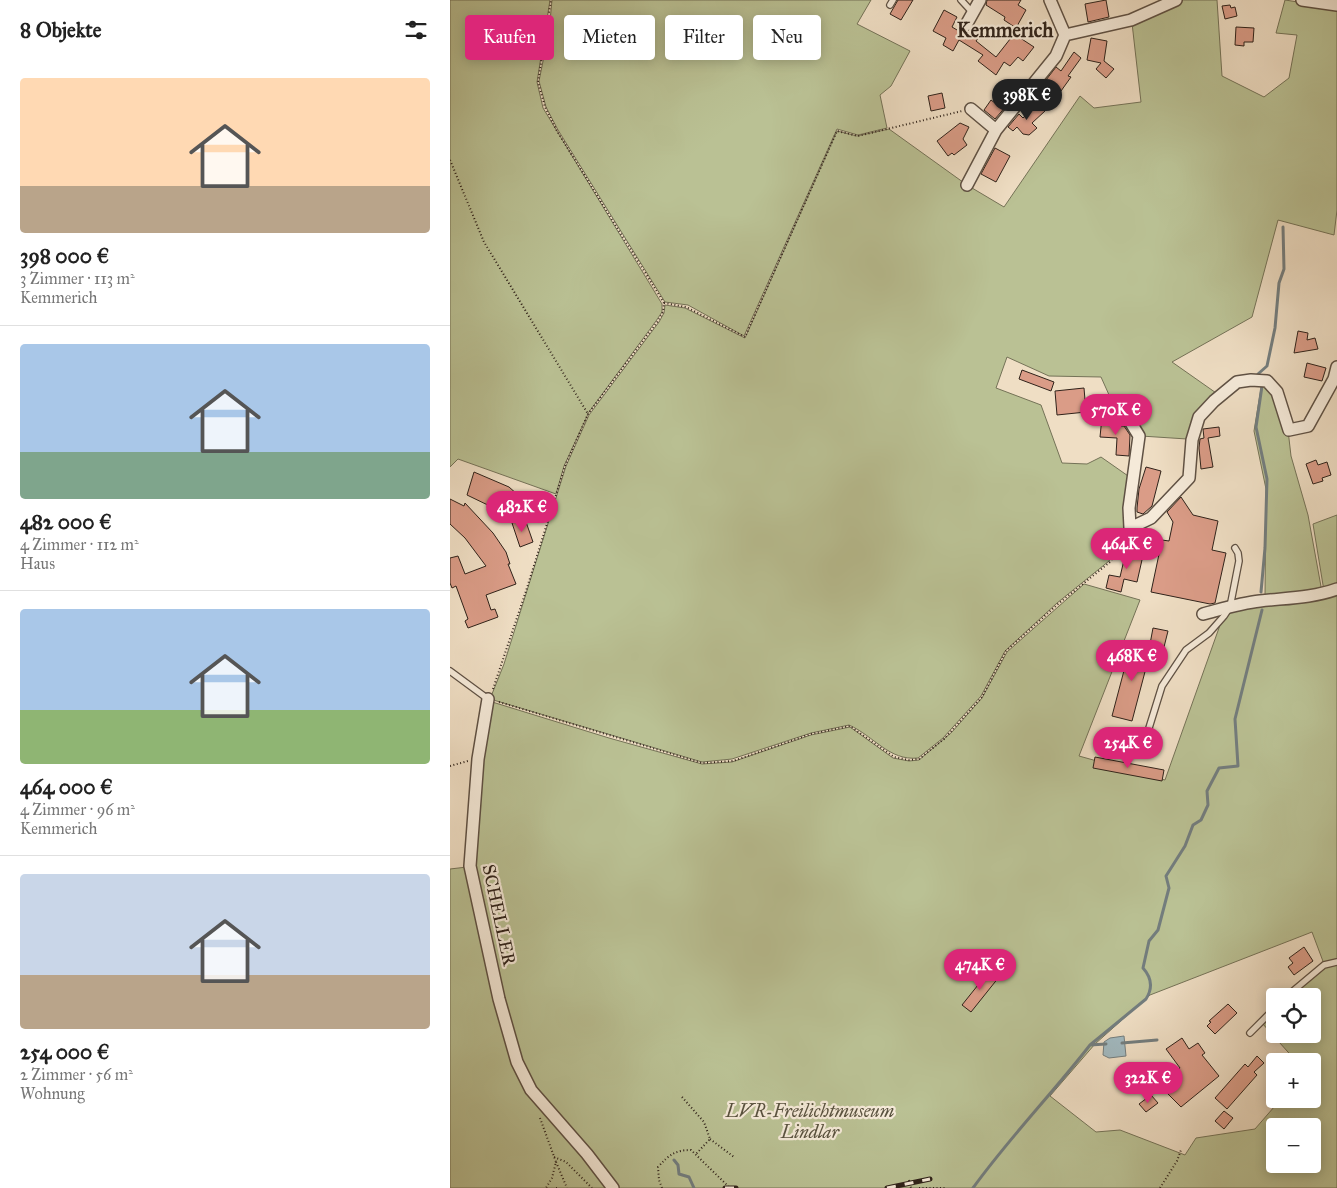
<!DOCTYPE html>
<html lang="de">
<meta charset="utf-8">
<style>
:root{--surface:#fff;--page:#f2f2f2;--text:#222;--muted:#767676;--line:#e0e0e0;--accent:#db2777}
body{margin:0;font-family:"IM FELL Great Primer",serif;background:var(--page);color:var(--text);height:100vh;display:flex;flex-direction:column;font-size:19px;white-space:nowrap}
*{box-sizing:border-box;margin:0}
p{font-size:16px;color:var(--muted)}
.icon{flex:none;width:28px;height:28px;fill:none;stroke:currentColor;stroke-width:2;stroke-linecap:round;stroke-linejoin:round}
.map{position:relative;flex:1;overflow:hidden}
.drawer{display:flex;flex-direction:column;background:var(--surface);width:450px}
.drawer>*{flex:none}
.banner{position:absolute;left:15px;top:15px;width:475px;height:45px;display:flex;gap:10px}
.fabs{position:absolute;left:816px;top:988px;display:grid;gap:10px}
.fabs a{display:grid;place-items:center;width:55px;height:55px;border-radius:5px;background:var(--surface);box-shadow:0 2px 12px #0003;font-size:25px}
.price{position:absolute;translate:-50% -42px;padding:0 11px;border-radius:18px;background:var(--accent);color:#fff;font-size:16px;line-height:32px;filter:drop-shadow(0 1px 2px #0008)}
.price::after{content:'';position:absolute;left:50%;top:30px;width:15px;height:11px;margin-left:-8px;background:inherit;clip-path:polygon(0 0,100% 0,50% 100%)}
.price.selected{background:#222;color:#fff}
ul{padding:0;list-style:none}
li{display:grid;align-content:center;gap:10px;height:265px;padding:0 20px}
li+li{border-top:1px solid var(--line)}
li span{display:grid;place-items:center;height:155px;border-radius:5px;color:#555}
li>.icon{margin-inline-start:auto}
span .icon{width:90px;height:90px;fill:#fffc;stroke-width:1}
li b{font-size:21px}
h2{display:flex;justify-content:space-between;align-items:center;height:60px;padding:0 20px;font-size:21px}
.pill{padding:0 18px;border-radius:5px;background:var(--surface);box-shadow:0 2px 12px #0003;font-size:18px;line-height:45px}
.pill.selected{background:var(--accent);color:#fff}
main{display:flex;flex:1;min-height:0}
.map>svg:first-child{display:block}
.green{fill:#bac194;stroke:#747257;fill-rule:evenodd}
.water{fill:#a1b9c0;stroke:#737d7e}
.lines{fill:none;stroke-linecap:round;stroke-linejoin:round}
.stream{stroke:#737d7e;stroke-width:3}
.building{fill:#da9c87;stroke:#2f221a}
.lane-casing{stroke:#5f5144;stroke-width:8}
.street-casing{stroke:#5f5144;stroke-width:14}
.path{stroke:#2f221a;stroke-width:2;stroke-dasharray:1 2.5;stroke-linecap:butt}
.lane{stroke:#f5ead9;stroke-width:5.5}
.street{stroke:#f5ead9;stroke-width:11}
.rail-casing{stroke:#2f221a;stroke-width:5}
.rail{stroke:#f5ead9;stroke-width:3;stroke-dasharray:9;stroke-linecap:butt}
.labels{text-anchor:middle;stroke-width:4.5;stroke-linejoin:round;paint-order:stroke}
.street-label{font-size:18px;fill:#2f221a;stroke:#f5ead9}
.park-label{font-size:18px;font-style:italic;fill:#59523f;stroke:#f5ead9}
.quarter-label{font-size:20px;font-weight:bold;fill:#2f221a;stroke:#f5ead9}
</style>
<main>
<section class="drawer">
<h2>8 Objekte<svg class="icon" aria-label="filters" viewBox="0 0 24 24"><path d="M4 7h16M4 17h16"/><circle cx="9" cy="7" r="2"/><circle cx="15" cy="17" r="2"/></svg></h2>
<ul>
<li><span style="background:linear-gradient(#ffd9b3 70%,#b9a48a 0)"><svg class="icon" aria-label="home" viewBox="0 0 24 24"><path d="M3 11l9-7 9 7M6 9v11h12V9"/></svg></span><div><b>398 000 €</b><p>3 Zimmer · 113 m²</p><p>Kemmerich</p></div></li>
<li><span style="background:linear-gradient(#a9c7e8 70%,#7fa58c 0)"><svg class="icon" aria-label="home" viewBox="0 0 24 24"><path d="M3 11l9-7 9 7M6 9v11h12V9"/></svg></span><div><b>482 000 €</b><p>4 Zimmer · 112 m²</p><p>Haus</p></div></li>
<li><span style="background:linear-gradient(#a9c7e8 65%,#8fb573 0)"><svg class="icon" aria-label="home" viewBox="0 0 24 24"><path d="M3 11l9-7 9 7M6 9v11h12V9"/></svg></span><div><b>464 000 €</b><p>4 Zimmer · 96 m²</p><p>Kemmerich</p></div></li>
<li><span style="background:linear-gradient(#c9d6e8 65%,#b9a48a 0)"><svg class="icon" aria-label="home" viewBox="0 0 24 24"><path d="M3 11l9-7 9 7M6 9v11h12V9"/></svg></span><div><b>254 000 €</b><p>2 Zimmer · 56 m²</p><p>Wohnung</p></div></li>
</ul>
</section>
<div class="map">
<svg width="887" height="1188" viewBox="0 0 887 1188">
<rect width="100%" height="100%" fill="#efdec4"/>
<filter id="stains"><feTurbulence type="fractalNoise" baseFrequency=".004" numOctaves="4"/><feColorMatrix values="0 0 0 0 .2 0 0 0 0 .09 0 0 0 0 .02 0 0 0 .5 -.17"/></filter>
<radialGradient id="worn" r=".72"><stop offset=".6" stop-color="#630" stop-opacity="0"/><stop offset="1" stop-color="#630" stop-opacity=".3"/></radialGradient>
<path class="green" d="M0,0h100l-13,82 6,26 119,196v8l-6,9 -67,91 -25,54 -8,28 -98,-35 -8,8z
M102,0h319l-14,24 53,27 -19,35 -11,9 7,33 -29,7 -21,-6 -93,207 -56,-31 -23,-3 -107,-172 -12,-23 -7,-26 10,-49z
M729,0h38l5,76 42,21 25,-19 8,-43 -21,-2 9,-33 52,8v202l-3,25 -56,-15 -26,97 -80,45 47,33 -20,20 -12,24 -46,-3 -27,-30 -13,-29 -52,-1 -42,-19 -11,31 45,17 21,58 25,1 14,-7 30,21 -3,51 -19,32 -52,42 -52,48 -24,45 -38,42 -25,20c-29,3 -44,-22 -69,-33l-38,8 -79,26 -30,3 -212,-63 14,-35 62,-198 23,-51 70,-93 5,-9 1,-8 20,3 60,30 92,-207 20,5 32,-7 78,56 37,22 76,-111 14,12 47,-6 -9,-79z
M812,382l14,11 12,37 3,26 17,59 14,77 -57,5 1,-108 -12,-58z
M887,515v72l-13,4 -11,-67z
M634,584l56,16 -61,156 86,24 60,-169 112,-19v368l-13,4 -12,-32 -162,63 -55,49 -45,52 46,36 24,-2 65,25 11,-17 59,-9 26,-30h31v-38h-16l-34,-38 13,-13v24h37v-38h-24l36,-29 13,-4v225h-718l-78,-92 -19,-34 -21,-62 -30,-134 18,-165 120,37 93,26 30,-2 79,-27 39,-8 43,31 16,3 10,-1 33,-28 30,-34 25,-46zM825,1126h37v38h-37z
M17,867l63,226 79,95h-159v-319z"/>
<path class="water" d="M674,1036l2,20 -17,2 -6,-3 1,-13 6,-4z"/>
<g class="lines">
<path class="stream" d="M808,374l9,-8 8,-38 4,-45 5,-14 -1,-42
M811,592l4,-44 2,-69 -11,-52 6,-41
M672,1043l35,-3
M640,1045l56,-46c7,-11 6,-21 -3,-31l6,-27 9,-11 11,-42 -3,-12 19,-30 8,-21 8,-5 7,-15 -1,-14 12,-23 19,-2 -3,-47 27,-109
M224,1160l4,5 1,9 10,3 5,11
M523,1188c36,-50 79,-94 117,-143l16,-1"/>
</g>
<path class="building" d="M448,0h15l-12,20 -11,-6z
M537,0h34l-3,5 8,5 -10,18 -12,-8 1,-3 -19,-12z
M656,0l3,17 -21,5 -3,-18z
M780,5l1,3 4,-1 2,9 -12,3 -3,-13z
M494,10l13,7 -5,10 17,10 2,-3 7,4 -2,3 20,16 18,-23 20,13 -11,14 -5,-4 -8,9 -6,-4 -8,13 -18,-14 5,-6 -24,-15 -6,11 -10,-6 3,-7 -13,-7z
M786,27l18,1 -1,14h-9v4l-9,-1z
M641,38l16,3 -3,20 10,8 -8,9 -10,-9 5,-6 -14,-3z
M624,52l7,6 -13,18 3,1 -15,21 -9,-6 6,-7 -7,-5 10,-13 5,4z
M492,93l3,15 -14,3 -3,-15z
M548,99l9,6 -12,14 -11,-9 7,-10 4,3z
M588,104l7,7 -13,12 5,5 -8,7 -6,-1 -6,-7 -4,4 -5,-4 11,-13 4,4z
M510,123l9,4 -6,12 4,6 -13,10 -2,-2 -4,3 -11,-15z
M545,148l15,8 -14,26 -15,-8z
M848,331l10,2 -1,7 8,-2 3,11 -24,4z
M857,363l19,5 -4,13 -18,-4z
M572,370l32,12 -3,9 -32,-12z
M634,388l2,24 -29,3 -2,-24z
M652,417l12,1 -1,8h11l6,9 -1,21 -13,-1 1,-17 -17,-1z
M769,427l1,9 -12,2 5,29 -12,2 -2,-21 1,-9 4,-1 -1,-9z
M866,460l2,5 9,-3 4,13 -9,3 1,3 -10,3 -7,-20z
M696,467l15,4 -9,35 -9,8 -6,-2v-4l2,-19z
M24,472l35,15 17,15 -17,20 -15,-14 -27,-13z
M731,497l12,18 25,6 -6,29 14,3 -11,50 -5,1 -59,-12 11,-52 7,1 4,-19 -6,-10z
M0,499l14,7 1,-3 28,30 13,19 4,12h-2l8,20 -30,11 5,15 4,-1 3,8 -30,11 -3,-7 3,-2 -12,-33 -4,2 -2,-5v-25l8,-2 7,18 21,-8 -21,-28 -15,-14z
M75,519l8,23 -13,5 -8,-24z
M677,547l17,4 -7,31 -13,-3 -3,13 -15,-4 3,-13 11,2z
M703,628l15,3 -4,16 -14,-3z
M681,644l20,5 -19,72 -20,-5z
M645,757l69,13 -2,11 -69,-13z
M854,947l9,14 -19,14 -6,-8 5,-4 -4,-5z
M540,970l9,7 -28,35 -9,-7z
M778,1004l9,9 -22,21 -8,-8 4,-4 -2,-1z
M732,1038l7,11 9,-6 7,10 -3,2 17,21 -38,31 -14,-14 14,-12 -5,-10 4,-3 -14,-19z
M807,1056l7,7 -10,9 3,3 -30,34 -12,-11 30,-34 3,3z
M701,1095l7,8 -12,9 -7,-8z
M774,1111l9,7 -9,11 -9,-8z"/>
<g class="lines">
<g class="lane-casing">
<path id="lane" d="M511,0l12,13
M440,5l3,-5
M0,671l38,28
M694,744l18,-58 24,-36 23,-17 15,-17 6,-9 9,-46 -1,-8 -3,-5
M837,996l37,-31 13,-3
M800,1033l25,-25"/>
</g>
<g class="street-casing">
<path id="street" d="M600,0l15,35 66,-15 45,-20
M852,0l35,5
M516,25l14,-25
M521,109l25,21
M517,185l29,-55 60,-74 9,-21
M648,409l18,-1 12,10 11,18 -10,72 1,20 21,-10 38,-40 3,-38 7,-23 15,-16 23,-19 14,-2 16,1 10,11 12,38 19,-4 26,-47 3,-12
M753,614c19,-5 38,-11 57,-13 26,-3 52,-3 77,-12
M38,699l-10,60 -8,107 29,133 18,63 14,28 56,64 26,34"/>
</g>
<path class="path" d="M0,160l34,82 104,172
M214,303l22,4 59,30 92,-206 21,5 104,-25
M43,689l33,-98 39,-125 23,-52 70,-93 5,-9 1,-9 -107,-172 -12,-24 -7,-25 13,-82
M49,702l203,61 31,-2 78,-27 39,-8 44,31 15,3 10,-1 25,-20 38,-42 24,-46 52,-47 52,-42 15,-24
M0,766l18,-5
M232,1097l22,25 6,17 -14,15
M90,1118l16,44 -4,16 -6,10
M260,1139l24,18
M104,1157l12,5 26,26
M106,1162l11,26
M459,1180l2,8
M106,1188h1
M212,1188l-3,-8 -1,-13c11,-12 17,-17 33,-17l39,38
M469,1188h27
M710,1188l17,-27 4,-11"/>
<use href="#lane" class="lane"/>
<use href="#street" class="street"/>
<g class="rail-casing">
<path id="rail" d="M275,1188h11
M437,1188l43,-9"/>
</g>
<use href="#rail" class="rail"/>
</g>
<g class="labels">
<g class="street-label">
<text transform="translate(49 915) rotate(78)" y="6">SCHELLER</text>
</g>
<g class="park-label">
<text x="360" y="1117">LVR-Freilichtmuseum<tspan x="360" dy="21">Lindlar</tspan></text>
</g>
<g class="quarter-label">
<text x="555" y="37">Kemmerich</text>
</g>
</g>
<rect width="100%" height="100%" filter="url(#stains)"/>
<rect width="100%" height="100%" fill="url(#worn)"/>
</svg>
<div class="fabs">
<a><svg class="icon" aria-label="locate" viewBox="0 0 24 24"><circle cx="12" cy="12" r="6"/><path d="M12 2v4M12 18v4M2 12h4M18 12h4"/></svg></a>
<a>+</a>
<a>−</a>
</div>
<b class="price selected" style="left:577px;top:121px">398K €</b>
<b class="price" style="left:666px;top:436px">570K €</b>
<b class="price" style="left:72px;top:533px">482K €</b>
<b class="price" style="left:677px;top:570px">464K €</b>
<b class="price" style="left:682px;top:682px">468K €</b>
<b class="price" style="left:678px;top:769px">254K €</b>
<b class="price" style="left:530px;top:991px">474K €</b>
<b class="price" style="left:698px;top:1104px">322K €</b>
<div class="banner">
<a class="pill selected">Kaufen</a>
<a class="pill">Mieten</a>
<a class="pill">Filter</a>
<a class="pill">Neu</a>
</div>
</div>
</main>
